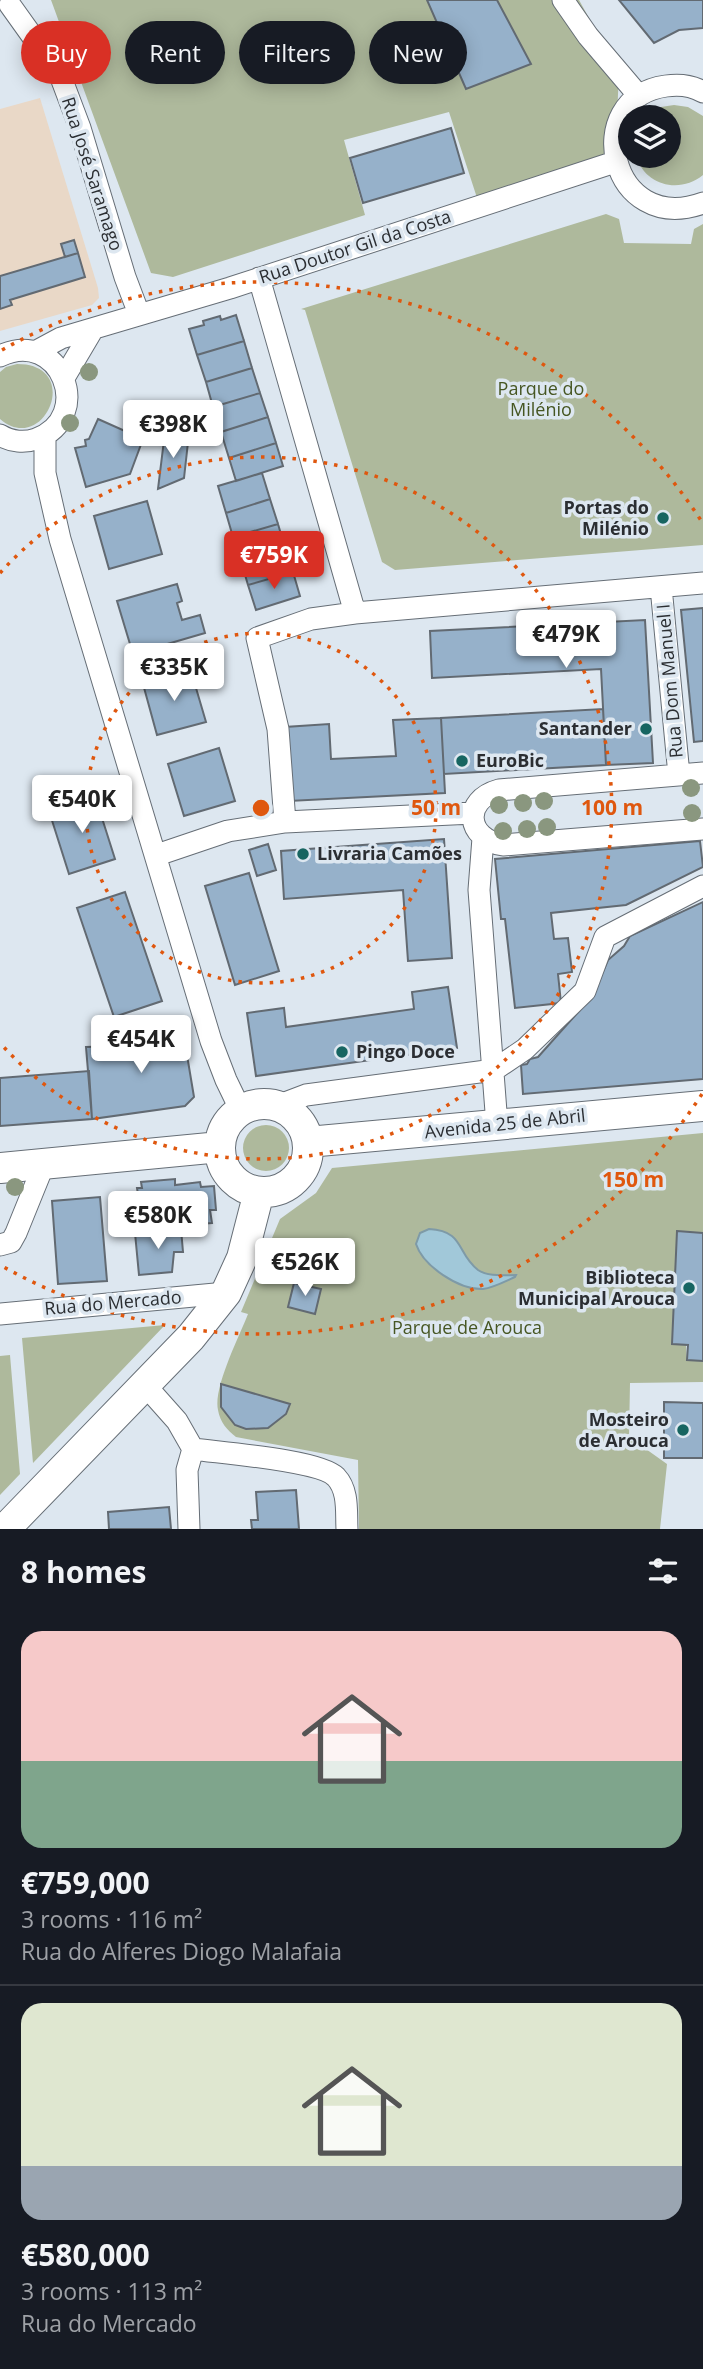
<!DOCTYPE html>
<meta charset="utf-8">
<style>
:root{--surface:#171b24;--page:#20242c;--text:#f1f3f6;--muted:#9ea1a6;--line:#363941;--accent:#d93025}
body{margin:0;font-family:"Open Sans",sans-serif;background:var(--page);color:var(--text);height:100vh;display:flex;flex-direction:column;font-size:26px;white-space:nowrap}
*{box-sizing:border-box;margin:0}
p{font-size:23px;color:var(--muted)}
.icon{flex:none;width:38px;height:38px;fill:none;stroke:currentColor;stroke-width:2;stroke-linecap:round;stroke-linejoin:round}
.map{position:relative;height:1529px;overflow:hidden}
.details{display:flex;flex-direction:column;background:var(--surface);flex:1}
.details>*{flex:none}
.banner{position:absolute;left:21px;top:21px;width:662px;height:63px;display:flex;gap:14px}
.buttons{position:absolute;left:618px;top:105px;display:grid;gap:14px}
.buttons a{display:grid;place-items:center;width:63px;height:63px;border-radius:50%;background:var(--surface);box-shadow:0 4px 18px #0003;font-size:35px}
.price{position:absolute;translate:-50% -60px;padding:0 16px;border-radius:7px;background:#fff;color:#222;font-size:23px;line-height:46px;filter:drop-shadow(0 2px 4px #0008)}
.price::after{content:'';position:absolute;left:50%;top:42px;width:21px;height:16px;margin-left:-10px;background:inherit;clip-path:polygon(0 0,100% 0,50% 100%)}
.price.active{background:var(--accent);color:#fff}
ul{padding:0;list-style:none}
li{display:grid;align-content:center;gap:14px;height:371px;padding:0 21px}
li+li{border-top:2px solid var(--line)}
li span{display:grid;place-items:center;height:217px;border-radius:21px;color:#555}
li>.icon{margin-inline-start:auto}
span .icon{width:126px;height:126px;fill:#fffc;stroke-width:1}
li b{font-size:30px}
h2{display:flex;justify-content:space-between;align-items:center;height:84px;padding:0 21px;font-size:30px}
.pill{padding:0 24px;border-radius:32px;background:var(--surface);box-shadow:0 4px 18px #0003;font-size:24px;line-height:63px}
.pill.active{background:var(--accent);color:#fff}
.map>svg:first-child{display:block}
.education{fill:#e9d8c7}
.green{fill:#aeb99c}
.water{fill:#a1c8d9;stroke:#7e9aa7;stroke-width:2}
.building{fill:#96b1ca;stroke:#626a72;stroke-width:2}
.lines{fill:none;stroke-linecap:round;stroke-linejoin:round}
.minor-casing{stroke:#666e76;stroke-width:23}
.secondary-casing{stroke:#666e76;stroke-width:32}
.minor{stroke:#fff;stroke-width:21}
.secondary{stroke:#fff;stroke-width:30}
.tree{fill:#8a977f}
.ring{fill:none;stroke:#df570e;stroke-width:3.5;stroke-dasharray:3.5 7}
.poi-dot{fill:#176561;stroke:#dde7f0;stroke-width:2.5}
.labels{text-anchor:middle;stroke-width:7;stroke-linejoin:round;paint-order:stroke}
.street-label{font-size:18px;fill:#2b2e32;stroke:#dde7f0}
.park-label{font-size:18px;fill:#465622;stroke:#dde7f0}
.poi-label{font-size:18px;font-weight:bold;fill:#2b2e32;stroke:#dde7f0;text-anchor:end}
.centre{fill:#df570e;stroke:#dde7f0;stroke-width:3.5}
.ring-label{font-size:21px;text-anchor:middle;font-weight:bold;fill:#df570e;stroke:#dde7f0;stroke-width:7;stroke-linejoin:round;paint-order:stroke}
</style>
<div class="map">
<svg width="703" height="1529" viewBox="0 0 703 1529">
<rect width="100%" height="100%" fill="#dde7f0"/>
<path class="education" d="M40,98l58,190 1,10 -7,7 -92,26v-222z"/>
<path class="green" d="M51,0h528l40,72 -4,90 -135,45 -31,-95 -105,28 21,75 -192,62 -22,-4z
M674,105l14,2 15,9v59c-23,19 -58,11 -67,-19h32v-39h-21l14,-10z
M606,214l13,5 5,24 67,1 3,-15 9,-5v321l-308,25 -13,-8 -77,-252 -4,-1z
M17,364c67,0 27,93 -17,55v-47l6,-5z
M243 1148a23 23 0 1 1 46 0a23 23 0 1 1-46 0Z
M703,1133v100l-25,-1 9,128 16,1v21l-73,1 -1,54 38,27 -7,65h-301l-1,-69 -122,-23c-9,-7 -16,-15 -18,-27 -5,-22 21,-73 30,-96l-7,-2 39,-93 36,-26 16,-25z
M165,1325l-132,138 -11,-125z
M10,1355l10,119 -20,21v-139z"/>
<path class="water" d="M429,1229c36,2 27,24 49,41 10,7 26,5 38,5l-1,2c-9,4 -22,11 -32,12 -24,1 -60,-23 -67,-45l4,-11z"/>
<path class="building" d="M427,0h70l34,64 -65,25z
M619,0h84v28l-24,2 -25,13z
M451,128l13,45 -101,30 -13,-45z
M74,240l4,13 -13,4 -4,-13z
M78,253l7,24 -75,23 2,5 -12,4v-33z
M236,315l8,26 -47,14 -8,-26 15,-4 -1,-4 17,-5 1,4z
M244,341l8,27 -46,14 -9,-27z
M252,368l8,25 -47,14 -7,-25z
M260,393l8,24 -47,15 -8,-25z
M268,417l8,26 -47,15 -8,-26z
M98,419l45,20 -13,35 -44,13 -11,-39 11,-2 -1,-6 4,-1z
M165,432l23,10 -4,36 -26,11z
M276,443l7,23 -47,15 -7,-23z
M262,473l8,26 -44,14 -8,-27z
M270,499l8,25 -45,13 -7,-24z
M147,501l15,53 -53,15 -15,-53z
M278,524l7,24 -44,13 -8,-24z
M285,548l8,24 -45,13 -7,-24z
M293,572l7,24 -44,14 -8,-25z
M177,584l5,17 -5,2 5,17 18,-5 5,18 -72,21 -16,-53z
M703,608v133l-9,1 -13,-132z
M645,620l8,143 -47,2 -5,-96 -169,9 -2,-47z
M191,671l15,51 -49,13 -14,-51z
M603,709l3,56 -162,9 -3,-56z
M441,718l4,75 -156,8 -4,-74 44,-3 2,35 65,-3 -3,-36z
M219,748l16,53 -51,15 -16,-52z
M95,796l20,63 -46,15 -20,-63z
M444,839l8,119 -44,3 -5,-71 -119,9 -3,-48z
M700,841l3,26 -77,38 -75,8 3,26 14,-1 4,34 -14,2 3,29 -46,5 -10,-89h-4l-6,-60z
M268,844l8,26 -19,6 -8,-26z
M249,873l30,98 -44,14 -30,-99z
M125,892l37,109 -48,16 -37,-109z
M703,902v177l-180,15 -2,-29 6,-1 3,-5 8,-2 42,-47 14,-18 14,-32 16,-14 6,-10z
M448,987l9,61 -201,28 -9,-63 37,-5 2,19 128,-18 -2,-17z
M173,1017l15,44 6,36 -9,9 -93,13 -6,-72 30,-1 4,13 14,-4 1,-17z
M89,1071l3,48 -92,7v-48z
M175,1179v6l25,-3 1,5 13,-1 2,24h-6l2,13 -31,2v4l-37,4 -7,-45h5l-1,-6z
M100,1197l7,84 -49,3 -6,-83z
M181,1229l2,23h-9l-2,20 -33,3 -4,-42z
M677,1231l26,2v128l-16,-1 1,-15 -16,-1z
M294,1283l27,6 -6,25 -27,-7z
M221,1384l69,20 -4,10 -18,14 -22,1 -11,-4 -14,-18z
M664,1402l39,1v55h-39z
M296,1490l3,39h-47l-1,-9h7l-2,-28z
M169,1507l2,22h-62l-1,-17z"/>
<g class="lines">
<g class="minor-casing">
<path id="minor" d="M563,0l25,36 51,60
M10,5l50,70 20,53 45,149 14,37
M703,92c-12,-7 -24,-8 -37,-6 -87,12 -56,151 37,117
M259,278l96,335
M35,352l26,-14 169,-50 385,-126
M0,356c60,-29 96,61 36,83 -11,4 -25,3 -36,-4
M64,378l29,-49
M45,435v38l15,66 151,502 15,39 15,31
M661,587l18,188
M703,773l-204,17c-37,10 -33,49 4,55l200,-16
M285,822l-7,-93 -21,-91 54,-19 44,-6 348,-30
M483,838l-4,52 18,235
M157,855l71,-24 57,-9 188,-9
M277,1106l29,-11 188,-25 31,-21 60,-58 20,-54 98,-51
M0,1245l11,-3 5,-9 28,-69
M0,1314l226,-21
M145,1385l32,36 16,28 -6,21 2,59
M193,1449c28,4 126,11 143,28 13,14 10,35 11,52"/>
</g>
<g class="secondary-casing">
<path id="secondary" d="M220 1148a44 44 0 1 1 88 0a44 44 0 1 1-88 0Z
M308,1142l395,-36
M0,1168l220,-21
M5,1529l186,-192 35,-44 16,-35 17,-66"/>
</g>
<use href="#minor" class="minor"/>
<use href="#secondary" class="secondary"/>
</g>
<g class="tree">
<circle cx="89" cy="372" r="9"/>
<circle cx="70" cy="423" r="9"/>
<circle cx="691" cy="788" r="9"/>
<circle cx="544" cy="801" r="9"/>
<circle cx="523" cy="803" r="9"/>
<circle cx="499" cy="805" r="9"/>
<circle cx="692" cy="813" r="9"/>
<circle cx="547" cy="827" r="9"/>
<circle cx="527" cy="829" r="9"/>
<circle cx="503" cy="831" r="9"/>
<circle cx="15" cy="1187" r="9"/>
</g>
<g class="ring">
<circle cx="261" cy="808" r="175"/>
<path d="M0 573A351 351 0 1 1 0 1043"/>
<path d="M702 1094A526 526 0 0 1 2 1266M2 350A526 526 0 0 1 702 522"/>
</g>
<g class="poi-dot">
<circle cx="663" cy="518" r="7"/>
<circle cx="646" cy="729" r="7"/>
<circle cx="462" cy="761" r="7"/>
<circle cx="303" cy="854" r="7"/>
<circle cx="342" cy="1052" r="7"/>
<circle cx="689" cy="1288" r="7"/>
<circle cx="683" cy="1430" r="7"/>
</g>
<g class="labels">
<g class="street-label">
<text transform="translate(92 174) rotate(72)" y="6">Rua José Saramago</text>
<text transform="translate(355 247) rotate(-18)" y="6">Rua Doutor Gil da Costa</text>
<text transform="translate(670 681) rotate(-95)" y="6">Rua Dom Manuel I</text>
<text transform="translate(505 1124) rotate(-6)" y="6">Avenida 25 de Abril</text>
<text transform="translate(113 1303) rotate(-5)" y="6">Rua do Mercado</text>
</g>
<g class="park-label">
<text x="541" y="395">Parque do<tspan x="541" dy="21">Milénio</tspan></text>
<text x="467" y="1334">Parque de Arouca</text>
</g>
<g class="poi-label">
<text x="649" y="514">Portas do<tspan x="649" dy="21">Milénio</tspan></text>
<text x="632" y="735">Santander</text>
<text x="476" y="767" text-anchor="start">EuroBic</text>
<text x="317" y="860" text-anchor="start">Livraria Camões</text>
<text x="356" y="1058" text-anchor="start">Pingo Doce</text>
<text x="675" y="1284">Biblioteca<tspan x="675" dy="21">Municipal Arouca</tspan></text>
<text x="669" y="1426">Mosteiro<tspan x="669" dy="21">de Arouca</tspan></text>
</g>
</g>
<circle cx="261" cy="808" r="10" class="centre"/>
<g class="ring-label">
<text x="436" y="815">50 m</text>
<text x="612" y="815">100 m</text>
<text x="633" y="1187">150 m</text>
</g>
</svg>
<div class="buttons">
<a><svg class="icon" aria-label="layers" viewBox="0 0 24 24"><path d="M12 4l9 5-9 5-9-5zM3 14l9 5 9-5"/></svg></a>
</div>
<b class="price" style="left:173px;top:460px">€398K</b>
<b class="price active" style="left:274px;top:591px">€759K</b>
<b class="price" style="left:566px;top:670px">€479K</b>
<b class="price" style="left:174px;top:703px">€335K</b>
<b class="price" style="left:82px;top:835px">€540K</b>
<b class="price" style="left:141px;top:1075px">€454K</b>
<b class="price" style="left:158px;top:1251px">€580K</b>
<b class="price" style="left:305px;top:1298px">€526K</b>
<div class="banner">
<a class="pill active">Buy</a>
<a class="pill">Rent</a>
<a class="pill">Filters</a>
<a class="pill">New</a>
</div>
</div>
<section class="details">
<h2>8 homes<svg class="icon" aria-label="filters" viewBox="0 0 24 24"><path d="M4 7h16M4 17h16"/><circle cx="9" cy="7" r="2"/><circle cx="15" cy="17" r="2"/></svg></h2>
<ul>
<li><span style="background:linear-gradient(#f6c9c9 60%,#7fa58c 0)"><svg class="icon" aria-label="home" viewBox="0 0 24 24"><path d="M3 11l9-7 9 7M6 9v11h12V9"/></svg></span><div><b>€759,000</b><p>3 rooms · 116 m²</p><p>Rua do Alferes Diogo Malafaia</p></div></li>
<li><span style="background:linear-gradient(#dfe7d0 75%,#9aa5b1 0)"><svg class="icon" aria-label="home" viewBox="0 0 24 24"><path d="M3 11l9-7 9 7M6 9v11h12V9"/></svg></span><div><b>€580,000</b><p>3 rooms · 113 m²</p><p>Rua do Mercado</p></div></li>
</ul>
</section>
